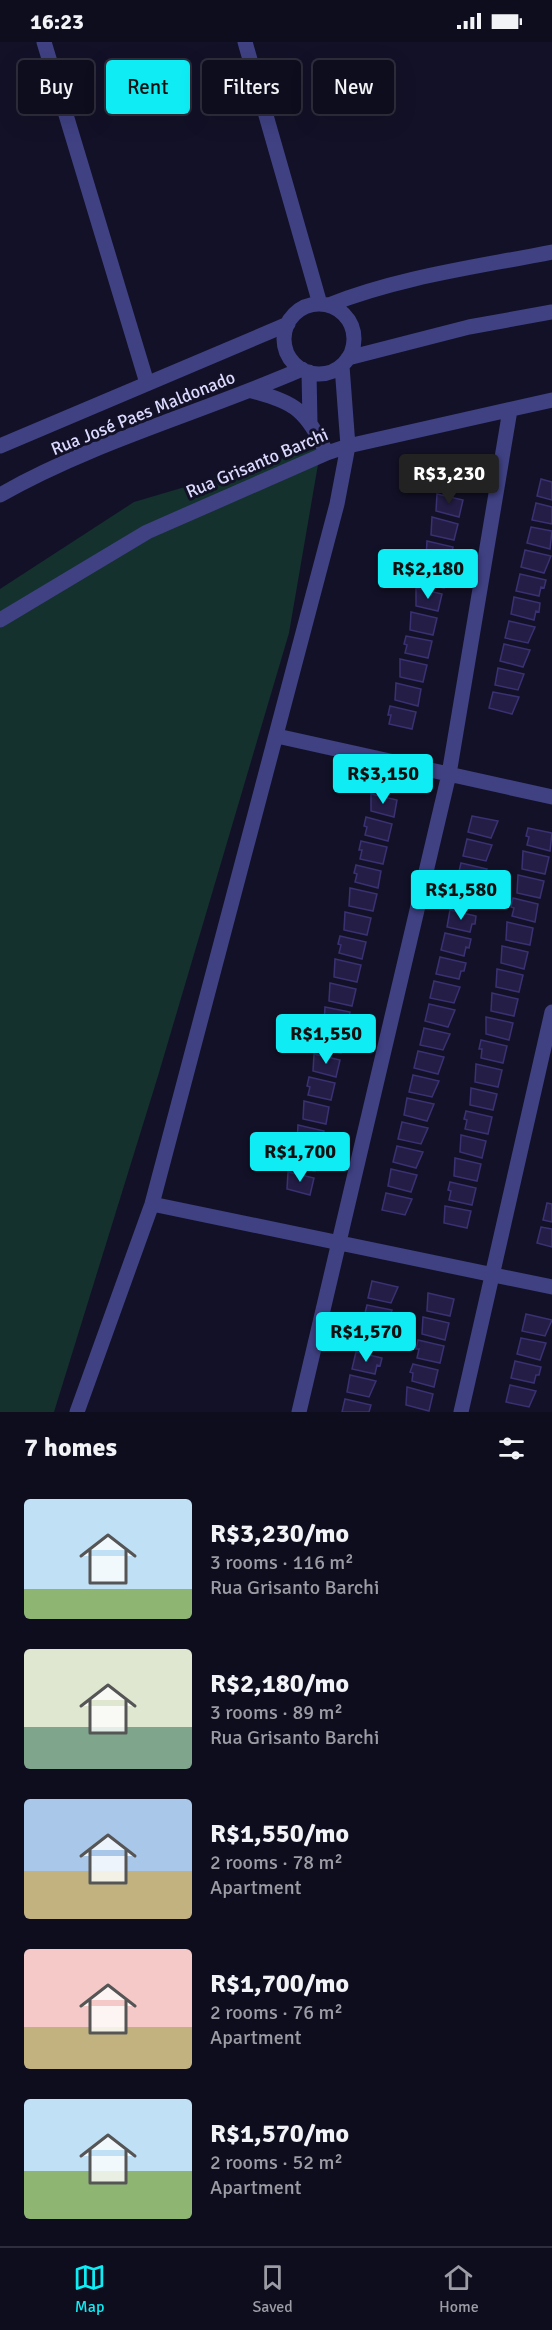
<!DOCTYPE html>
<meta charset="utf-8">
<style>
:root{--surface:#0e0d1d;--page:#1c1b2a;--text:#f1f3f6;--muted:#9b9ca4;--line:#2e2d3b;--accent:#0fecf3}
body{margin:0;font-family:Signika,sans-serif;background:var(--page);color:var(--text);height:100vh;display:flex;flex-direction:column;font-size:22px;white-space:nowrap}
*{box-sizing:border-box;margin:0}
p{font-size:20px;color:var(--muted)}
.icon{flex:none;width:33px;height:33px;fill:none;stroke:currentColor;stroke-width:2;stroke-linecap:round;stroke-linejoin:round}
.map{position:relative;height:1370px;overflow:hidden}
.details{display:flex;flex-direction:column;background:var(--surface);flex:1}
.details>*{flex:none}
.banner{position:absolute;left:18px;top:18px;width:516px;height:54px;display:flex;gap:12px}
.price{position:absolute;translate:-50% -51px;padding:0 14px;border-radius:6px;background:var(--accent);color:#111;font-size:20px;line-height:39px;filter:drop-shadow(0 2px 3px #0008)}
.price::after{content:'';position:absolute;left:50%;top:36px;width:18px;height:14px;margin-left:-9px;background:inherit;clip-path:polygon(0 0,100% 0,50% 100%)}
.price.active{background:#222;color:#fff}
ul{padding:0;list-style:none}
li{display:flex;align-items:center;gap:18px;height:150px;padding:0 24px}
li span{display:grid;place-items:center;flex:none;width:168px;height:120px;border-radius:6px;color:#555}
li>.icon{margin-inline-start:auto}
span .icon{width:72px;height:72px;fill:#fffc;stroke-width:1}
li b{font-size:26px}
h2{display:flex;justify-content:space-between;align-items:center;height:72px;padding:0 24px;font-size:26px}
.pill{padding:0 21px;border-radius:6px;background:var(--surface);box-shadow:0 6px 24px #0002,0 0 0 2px var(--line);font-size:21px;line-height:54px}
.pill.active{background:var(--accent);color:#111}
.status{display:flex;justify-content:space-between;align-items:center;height:42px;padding:0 30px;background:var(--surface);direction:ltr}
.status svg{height:16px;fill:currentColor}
.tabs{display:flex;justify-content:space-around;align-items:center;height:84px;border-top:2px solid var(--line);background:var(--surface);font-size:16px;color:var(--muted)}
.tabs a{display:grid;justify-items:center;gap:3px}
.tabs .active{color:var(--accent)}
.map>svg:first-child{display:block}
.green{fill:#14312e}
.building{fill:#241e47;stroke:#3a3172;stroke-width:1.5}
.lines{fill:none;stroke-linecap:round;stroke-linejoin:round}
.minor{stroke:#3f4183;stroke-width:15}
.labels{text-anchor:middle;stroke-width:6;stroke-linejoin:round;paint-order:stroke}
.street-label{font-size:18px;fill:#dbd9fd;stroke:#131127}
</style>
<div class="status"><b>16:23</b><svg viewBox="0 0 49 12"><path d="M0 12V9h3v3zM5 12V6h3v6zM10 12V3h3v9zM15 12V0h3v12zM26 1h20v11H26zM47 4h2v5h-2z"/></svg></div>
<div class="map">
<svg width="552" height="1370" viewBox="0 0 552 1370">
<rect width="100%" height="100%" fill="#131127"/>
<path class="green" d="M321,405l-32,186 -131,443 -104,336h-54v-823l134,-87z"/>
<path class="building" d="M541,437l11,3v18l-15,-4z
M437,452l26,6 -4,17 -23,-6z
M536,461l16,4v17l-20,-4z
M432,475l26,7 -4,16 -23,-5z
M531,485l21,4 -2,18 -23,-6z
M427,499l26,6 -4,17 -23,-5z
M525,508l26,6 -7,17 -23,-6z
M421,523l27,6 -4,17 -23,-6z
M520,532l26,6 -2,8 -3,-1 -2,9 -23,-5z
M416,546l26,6 -4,17 -22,-5z
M514,555l26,6 -1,9 -3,-1 -2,9 -23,-6z
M411,570l26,6 -4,17 -23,-5z
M509,579l26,6 -7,16 -23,-5z
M406,594l26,5 -4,17 -23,-5 2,-8 -3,-1z
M504,602l26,6 -7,17 -23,-6z
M400,617l27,6 -4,17 -23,-5z
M498,626l26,6 -6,16 -23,-5z
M396,641l25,6 -3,17 -23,-6z
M493,650l26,5 -7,17 -23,-6z
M390,664l26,6 -4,17 -23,-5 2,-9h-3z
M371,752l26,6 -3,17 -23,-6z
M472,774l26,5 -7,17 -23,-6z
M366,775l26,7 -4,17 -23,-6 2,-8 -3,-1z
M528,786l24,5 -2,18 -23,-6 2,-8 -3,-1z
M467,797l25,6 -6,16 -23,-5z
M361,799l26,6 -4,17 -23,-5 2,-9h-3z
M523,809l26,6 -4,17 -23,-5z
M461,821l26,6 -7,16 -23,-5z
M356,823l25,6 -3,17 -23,-6 2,-8 -3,-1z
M518,833l26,6 -4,17 -23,-5z
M456,844l26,6 -7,16 -23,-5z
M350,846l27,6 -4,17 -24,-5z
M513,856l25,6 -3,18 -23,-6 2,-8 -3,-1z
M450,868l26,6 -1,8h-3l-2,8 -23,-5z
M345,870l26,6 -4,17 -23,-5z
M507,880l26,6 -3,17 -24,-5z
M445,891l26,6 -2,9 -3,-1 -2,9 -23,-6z
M340,894l26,6 -4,17 -23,-6 2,-8 -3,-1z
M502,904l26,6 -4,17 -23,-6z
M440,915l26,6 -2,8h-3l-2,8 -23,-5z
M335,917l26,6 -4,17 -23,-5z
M497,927l26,6 -4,17 -23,-5z
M434,939l26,6 -6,16 -24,-5z
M330,941l26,6 -4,17 -23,-5z
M492,951l26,6 -4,17 -23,-5z
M429,962l26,6 -7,17 -23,-6z
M325,965l25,5 -3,17 -23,-5z
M486,975l27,6 -4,17 -23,-6z
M424,986l26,6 -7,16 -23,-5z
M319,988l26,6 -4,17 -23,-5z
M481,998l26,6 -4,17 -22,-5 1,-9h-3z
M418,1009l26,6 -6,17 -24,-6z
M314,1012l26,6 -4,17 -23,-6z
M476,1022l26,6 -4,17 -23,-5z
M413,1033l26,6 -7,16 -23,-5z
M309,1035l26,6 -4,17 -23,-5 2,-8 -3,-1z
M471,1046l26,6 -4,16 -23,-5z
M407,1056l27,6 -7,17 -23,-6z
M304,1059l25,6 -3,17 -23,-5z
M466,1069l26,6 -4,17 -23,-5 2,-9 -3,-1z
M402,1080l26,6 -7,16 -23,-5z
M298,1083l26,6 -3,17 -24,-6z
M461,1093l25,6 -4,17 -22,-6z
M397,1104l26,6 -7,16 -23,-6z
M293,1106l26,6 -4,17 -23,-5 2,-9 -3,-1z
M455,1116l26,6 -4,17 -23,-5z
M391,1127l26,6 -6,17 -23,-6z
M288,1130l26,6 -4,17 -23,-6z
M450,1140l26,6 -4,17 -23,-5 2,-9 -3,-1z
M386,1151l26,6 -7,16 -23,-5z
M547,1161l5,1v18l-9,-2z
M445,1164l26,5 -4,17 -23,-5z
M541,1185l11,2v18l-15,-4z
M372,1239l26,6 -7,16 -23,-5z
M428,1251l26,6 -4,17 -23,-5z
M367,1263l25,5 -6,17 -23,-6z
M526,1272l26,6 -7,16 -23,-5z
M423,1275l26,6 -4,17 -23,-6z
M361,1286l26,6 -2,8h-3l-2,8 -23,-5z
M521,1296l25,5 -6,17 -23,-6z
M418,1298l26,6 -4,17 -23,-5 2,-9h-3z
M356,1310l26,6 -2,8 -3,-1 -2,9 -23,-5z
M515,1319l26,6 -2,8h-3l-2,8 -23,-5z
M413,1322l25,6 -4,17 -22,-6 1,-8 -3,-1z
M350,1333l26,6 -7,16 -22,-5z
M510,1343l26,6 -7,16 -23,-5z
M407,1345l26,7 -4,17 -23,-6z
M345,1357l26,6 -2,7h-27z"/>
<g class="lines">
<path class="minor" d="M44,0l103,341
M245,0l75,262
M284 297a35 35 0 1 1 70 0a35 35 0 1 1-70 0Z
M329,263c70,-28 148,-38 223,-53
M348,316l121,-31 83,-15
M309,330l1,51
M252,349c47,13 52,19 75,62
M0,404l288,-122
M0,453c93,-53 203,-83 302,-126
M0,578l147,-88 180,-79 21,-7 204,-46
M277,694l275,61
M152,1162l400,83
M77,1370l75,-208 185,-700 11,-58 -6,-80
M299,1370l150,-638 61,-364
M461,1370l91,-400"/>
</g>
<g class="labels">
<g class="street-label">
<text transform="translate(143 371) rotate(-22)" y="6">Rua José Paes Maldonado</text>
<text transform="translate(257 421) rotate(-23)" y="6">Rua Grisanto Barchi</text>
</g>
</g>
</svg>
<b class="price active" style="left:449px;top:463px">R$3,230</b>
<b class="price" style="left:428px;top:558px">R$2,180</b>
<b class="price" style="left:383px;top:763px">R$3,150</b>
<b class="price" style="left:461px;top:879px">R$1,580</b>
<b class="price" style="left:326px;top:1023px">R$1,550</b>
<b class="price" style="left:300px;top:1141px">R$1,700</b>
<b class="price" style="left:366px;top:1321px">R$1,570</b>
<div class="banner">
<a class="pill">Buy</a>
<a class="pill active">Rent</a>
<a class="pill">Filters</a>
<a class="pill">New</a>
</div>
</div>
<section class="details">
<h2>7 homes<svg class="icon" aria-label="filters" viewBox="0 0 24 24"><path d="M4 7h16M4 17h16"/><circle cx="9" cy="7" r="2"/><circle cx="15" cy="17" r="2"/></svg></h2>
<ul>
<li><span style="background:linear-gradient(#bfe0f5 75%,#8fb573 0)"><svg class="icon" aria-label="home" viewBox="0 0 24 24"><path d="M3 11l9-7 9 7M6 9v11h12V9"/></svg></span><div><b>R$3,230/mo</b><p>3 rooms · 116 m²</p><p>Rua Grisanto Barchi</p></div></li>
<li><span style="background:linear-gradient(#dfe7d0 65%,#7fa58c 0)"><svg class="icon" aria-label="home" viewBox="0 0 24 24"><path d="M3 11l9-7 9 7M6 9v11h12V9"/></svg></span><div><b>R$2,180/mo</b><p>3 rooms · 89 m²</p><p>Rua Grisanto Barchi</p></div></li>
<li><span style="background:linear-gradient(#a9c7e8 60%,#c2b280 0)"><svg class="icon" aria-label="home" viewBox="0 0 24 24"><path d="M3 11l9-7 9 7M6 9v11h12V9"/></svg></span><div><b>R$1,550/mo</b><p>2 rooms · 78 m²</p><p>Apartment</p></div></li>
<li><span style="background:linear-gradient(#f6c9c9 65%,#c2b280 0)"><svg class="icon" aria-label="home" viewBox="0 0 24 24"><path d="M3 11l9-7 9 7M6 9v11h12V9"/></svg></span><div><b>R$1,700/mo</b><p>2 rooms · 76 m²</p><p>Apartment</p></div></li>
<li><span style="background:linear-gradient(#bfe0f5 60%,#8fb573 0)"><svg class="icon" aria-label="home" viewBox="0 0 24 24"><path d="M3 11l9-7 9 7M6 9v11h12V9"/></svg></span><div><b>R$1,570/mo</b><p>2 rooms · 52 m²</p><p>Apartment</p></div></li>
</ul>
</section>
<nav class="tabs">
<a class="active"><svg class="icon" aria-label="map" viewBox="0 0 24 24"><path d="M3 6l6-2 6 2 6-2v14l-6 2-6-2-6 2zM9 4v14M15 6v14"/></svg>Map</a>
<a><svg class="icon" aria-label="saved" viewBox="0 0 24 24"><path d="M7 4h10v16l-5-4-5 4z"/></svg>Saved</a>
<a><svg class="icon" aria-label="home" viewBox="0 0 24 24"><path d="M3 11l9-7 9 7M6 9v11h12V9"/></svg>Home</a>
</nav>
